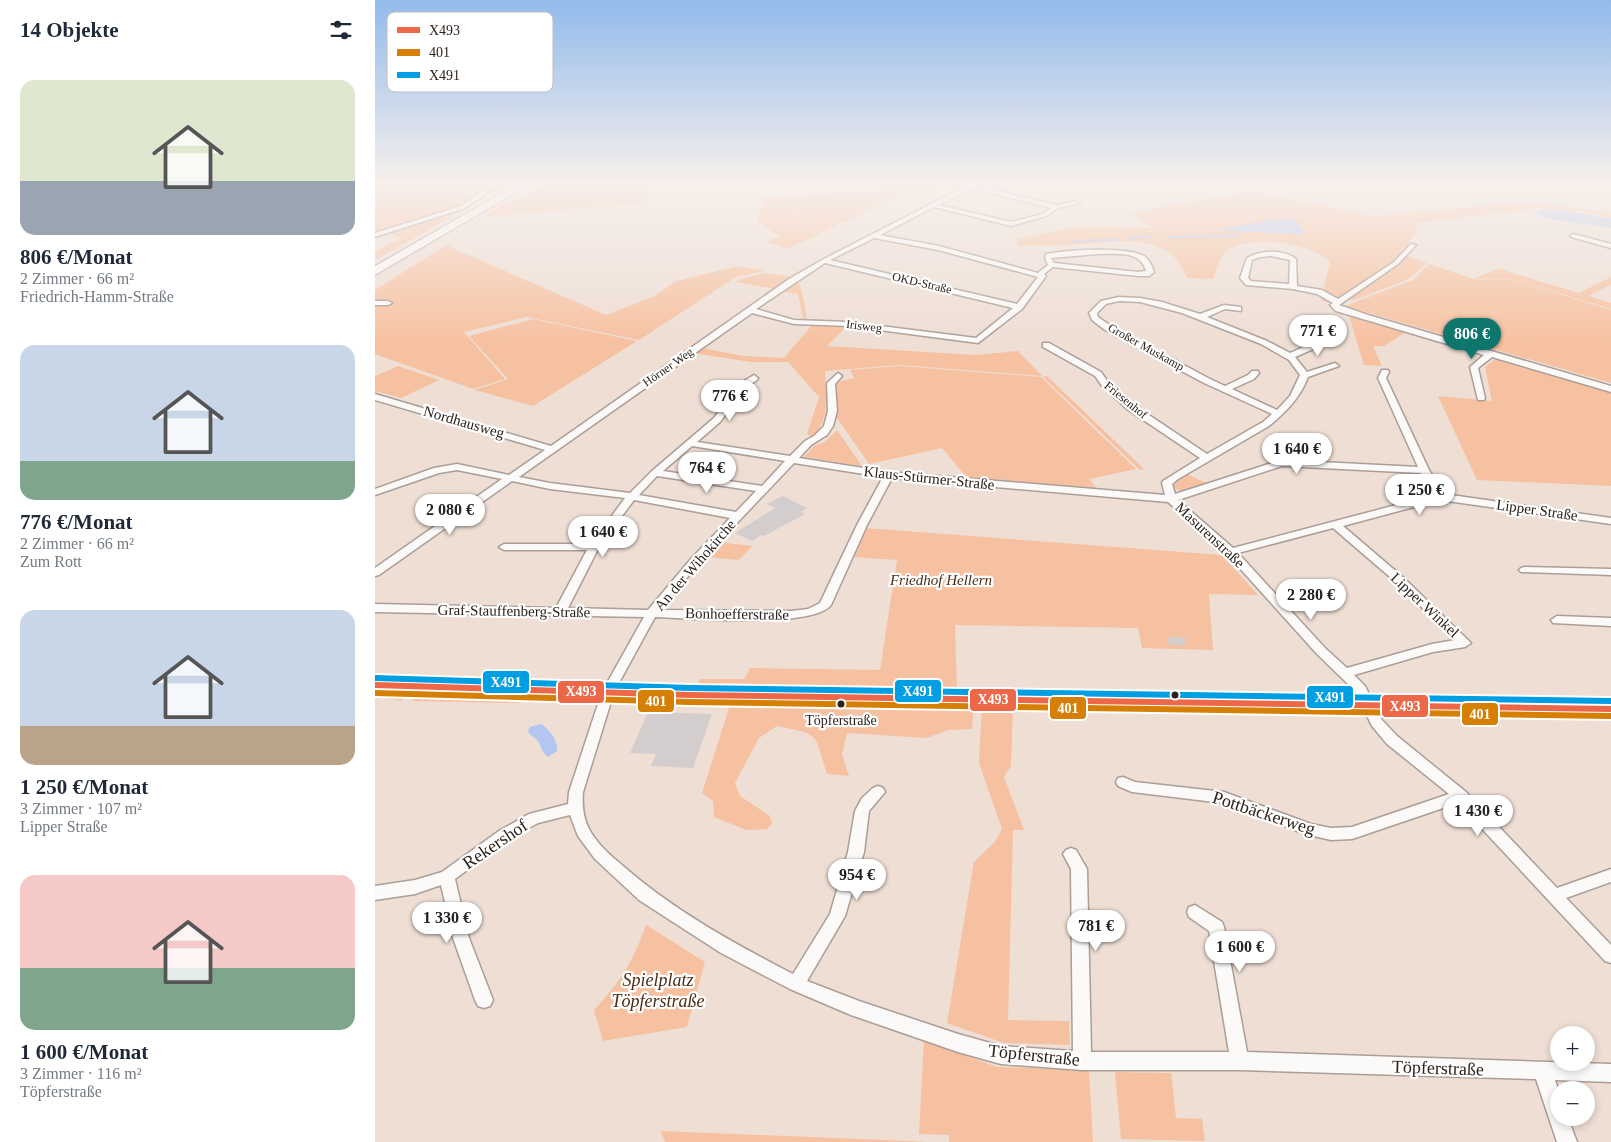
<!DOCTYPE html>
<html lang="de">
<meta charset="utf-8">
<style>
:root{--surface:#fff;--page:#f2f2f3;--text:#1f2937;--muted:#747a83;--accent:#0f766e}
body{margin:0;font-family:Georgia,serif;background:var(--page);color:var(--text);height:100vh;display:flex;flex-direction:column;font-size:19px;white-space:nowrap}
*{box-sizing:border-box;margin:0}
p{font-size:16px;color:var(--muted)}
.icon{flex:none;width:28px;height:28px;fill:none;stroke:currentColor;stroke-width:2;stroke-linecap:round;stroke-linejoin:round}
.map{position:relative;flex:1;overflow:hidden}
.sheet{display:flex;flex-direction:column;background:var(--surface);width:375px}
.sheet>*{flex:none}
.controls{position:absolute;left:1175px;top:1026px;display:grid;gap:10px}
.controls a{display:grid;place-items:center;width:45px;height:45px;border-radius:50%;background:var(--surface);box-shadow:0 2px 8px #0003;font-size:25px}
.price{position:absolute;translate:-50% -42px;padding:0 11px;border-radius:18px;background:#fff;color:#222;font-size:16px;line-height:32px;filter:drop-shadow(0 1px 2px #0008)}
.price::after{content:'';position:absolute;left:50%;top:30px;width:15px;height:11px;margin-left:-8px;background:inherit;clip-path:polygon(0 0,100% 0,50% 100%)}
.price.current{background:var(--accent);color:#fff}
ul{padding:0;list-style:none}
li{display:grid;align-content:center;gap:10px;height:265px;padding:0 20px}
li span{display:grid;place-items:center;height:155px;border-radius:15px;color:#555}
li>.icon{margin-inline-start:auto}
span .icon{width:90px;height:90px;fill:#fffc;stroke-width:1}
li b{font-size:21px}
h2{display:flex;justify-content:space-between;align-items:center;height:60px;padding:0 20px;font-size:21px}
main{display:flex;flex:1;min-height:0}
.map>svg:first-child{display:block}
.green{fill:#f6c1a0}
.water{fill:#b2c6f1}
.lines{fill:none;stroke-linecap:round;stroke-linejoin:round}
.stream{stroke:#b2c6f1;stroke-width:2}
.building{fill:#d4cdce}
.minor-casing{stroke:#aa9e96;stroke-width:3}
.secondary-casing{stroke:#aa9e96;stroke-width:3}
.motorway-casing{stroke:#aa9e96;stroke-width:2}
.minor{fill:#fcfaf9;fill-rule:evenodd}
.secondary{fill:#fcfaf9;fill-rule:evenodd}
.motorway{fill:#fcfaf9;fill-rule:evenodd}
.bus-1-casing{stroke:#fff;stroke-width:10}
.bus-2-casing{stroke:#fff;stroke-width:10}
.bus-3-casing{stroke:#fff;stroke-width:10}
.bus-1{stroke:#ed6849;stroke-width:6}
.bus-2{stroke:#d58004;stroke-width:6}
.bus-3{stroke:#009ee3;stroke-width:6}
.bus-dot{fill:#2d221b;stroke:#fff;stroke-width:2}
.labels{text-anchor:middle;stroke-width:4.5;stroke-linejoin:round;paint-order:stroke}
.far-street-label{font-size:12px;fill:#2d221b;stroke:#fff}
.bus-label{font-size:14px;fill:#2d221b;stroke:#fff}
.street-label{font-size:15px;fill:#2d221b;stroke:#fff}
.park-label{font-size:15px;font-style:italic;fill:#4e2c14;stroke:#fff}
.near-street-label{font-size:18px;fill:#2d221b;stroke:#fff}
.near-park-label{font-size:18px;font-style:italic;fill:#4e2c14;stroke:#fff}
.key{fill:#fff;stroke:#c0bdbb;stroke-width:1}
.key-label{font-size:14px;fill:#2d221b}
.line-badge{stroke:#fff;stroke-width:2}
.badge-label{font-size:14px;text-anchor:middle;font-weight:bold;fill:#fff}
</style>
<main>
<section class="sheet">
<h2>14 Objekte<svg class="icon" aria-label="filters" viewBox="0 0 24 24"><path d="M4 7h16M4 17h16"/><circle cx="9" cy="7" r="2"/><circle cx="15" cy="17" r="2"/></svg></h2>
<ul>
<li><span style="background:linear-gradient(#dfe7d0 65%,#9aa5b1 0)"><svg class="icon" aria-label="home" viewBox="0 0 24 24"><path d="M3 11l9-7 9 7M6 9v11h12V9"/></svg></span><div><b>806 €/Monat</b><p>2 Zimmer · 66 m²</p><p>Friedrich-Hamm-Straße</p></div></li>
<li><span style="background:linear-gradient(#c9d6e8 75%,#7fa58c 0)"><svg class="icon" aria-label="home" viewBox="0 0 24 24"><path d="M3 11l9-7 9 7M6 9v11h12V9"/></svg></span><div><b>776 €/Monat</b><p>2 Zimmer · 66 m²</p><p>Zum Rott</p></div></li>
<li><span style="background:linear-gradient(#c9d6e8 75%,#b9a48a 0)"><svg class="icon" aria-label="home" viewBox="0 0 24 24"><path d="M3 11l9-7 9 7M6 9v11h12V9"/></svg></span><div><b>1 250 €/Monat</b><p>3 Zimmer · 107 m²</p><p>Lipper Straße</p></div></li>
<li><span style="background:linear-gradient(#f6c9c9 60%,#7fa58c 0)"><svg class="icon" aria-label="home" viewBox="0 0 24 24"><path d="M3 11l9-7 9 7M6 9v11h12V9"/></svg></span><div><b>1 600 €/Monat</b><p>3 Zimmer · 116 m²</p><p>Töpferstraße</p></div></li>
</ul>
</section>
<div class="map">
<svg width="1236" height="1142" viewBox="0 0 1236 1142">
<rect width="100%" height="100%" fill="#eeded4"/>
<path class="green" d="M0,184h115l14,3 -129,73v-8l26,-14 -14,-6 -12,2z
M170,184h95l12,18 -167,15 8,-7z
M499,184h94l-9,3 -46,2 -126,60 -21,-7 14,-6 -22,-14 5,-25 25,-2 5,13 25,14 -24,-14 -5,-13 93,-4z
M875,191l124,25 100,-9 4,-2h77l56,8v5l-22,-6 -45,-4 -127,15 -1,9 -15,22 26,9 -18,16 -52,20 -25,4 -11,-2 9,-39c-20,-19 -76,-28 -101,-13 -9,5 -12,21 -16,30l-26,-1c-4,-8 -9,-19 -17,-25 -31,-21 -72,-8 -106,-8 -15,1 -30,0 -46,1l-1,-7 57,-12 80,1 -22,-13 17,-6z
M71,245l160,70 49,-19 21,-15 62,-15 26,5 -28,6 -97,63 -112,-23 -63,15 41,47 -32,10 -98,-35v-64z
M1054,264l45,15 41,1 96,30v73l-266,-77 68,-26z
M1124,269l80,24 32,-16v8l-22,11 22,7v6l-94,-29 -42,-2z
M391,273l26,4 -16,12 -41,-7 5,-3z
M423,280l4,11 5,30h-3l-6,-27 -16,-3z
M973,313l60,18 -24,15h-11l9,20 -18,-1z
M158,319l104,22 -104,65 -58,-16 33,-11 -39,-43z
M437,325h36l-21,21 148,9 43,-4 24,25 -142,-11 -75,6c0,26 7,46 -13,66l-5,-3 12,-37 -31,-35h-37l-57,-9 8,-5 41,8 41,2z
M1122,358l114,33v95l-134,-6 -39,-84 54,5 -7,-34z
M23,366l41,14 -38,18 -26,-7v-15z
M525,366l141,11 95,92 -47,10 9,11 -130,-11 -26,-31 -73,16 -34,-49 -1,-32 20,-5 -4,-8z
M672,376l97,93 -4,1 -97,-93z
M462,430l25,36 -58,-9 10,-11 11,-4z
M812,474l21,10c-10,3 -26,12 -34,3v-3z
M490,528l357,27 36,40 -49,-1 4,56 -71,-2 -4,-20 -183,-3 2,66 -7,3 -183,-3 -69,-6 2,-6h44l6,-11 130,2 17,-110 -44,-3z
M350,543l28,3 -15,14 -31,-3z
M34,677l73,1 -2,5 -71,-3z
M117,679l84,2 -1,1h-85z
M0,690l31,1 -5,10 -26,-5z
M665,691l90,1 1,3 -90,1z
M44,692l77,5 71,2 -2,4 -25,-3 -24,3 -104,-2z
M263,701l81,1 -1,4 -81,-1z
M356,702l243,2 -2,25 -24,1 -21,8 -80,-5 -5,21 7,22 -22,-2c-13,-42 -6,-39 -50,-48l-18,12 -24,45 5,13 30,20 2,8 -5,5 -21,1 -32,-13 -1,-16 -11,-8z
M607,704h31l-2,62 -7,11 20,53h-11l-5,190 61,1 1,24 -66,-2 -57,-20 27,-161 21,-20 7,-13 -23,-66z
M271,925l59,37 -18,65 -84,14 -9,-31c28,-30 38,-47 52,-85z
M549,1040l73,27 92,3 4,72h-144v-7l-30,-1z
M740,1072l56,1 5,45 26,1 3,22 -84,-2z
M286,1131l270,11h-266z"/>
<path class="water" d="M1166,210l29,1 41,8v9l-67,-10 -10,-5z
M912,218l11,4 6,10 -5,2 -84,-4z
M166,724c9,6 17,16 16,27l-9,6c-7,-5 -6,-11 -11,-17 -4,-4 -7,-4 -9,-9l2,-4z"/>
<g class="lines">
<path class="stream" d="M792,237l69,-1 1,-4
M753,238l25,-2
M700,241l41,-1"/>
</g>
<path class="building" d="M408,496l24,12 -6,4 4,2 -41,22 -3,-1 -9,6 -17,-8 40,-25 -8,-4z
M794,636l17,2v8l-18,-2z
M273,712l64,2 -19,54 -42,-2 5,-12 -26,-1z"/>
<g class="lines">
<g class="minor-casing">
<path id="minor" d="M118,184h7l-35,24 -90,29v-4l86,-27z
M603,184l-2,2 80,19 21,-4 3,2 -22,5 -12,8 -35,10 -77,-19 -54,28 59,11 99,27 10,-8 -3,-7 1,-4c20,-4 80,-8 98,2 5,3 8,10 10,16l-5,4h-11l-85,-9 -9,7 2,2 -24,33 -44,34 -129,-17 -55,-2 -42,-11 -233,164 31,6 80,10 22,-22 62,-53 25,-34 15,-9 4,3 -1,2 -12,8 -25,34 -23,20 93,14 15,-15 9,-5 10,-10 4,-15 -1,-28 11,-10 4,3 -7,8 2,27 -4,15 -6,9 -16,10 -12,13 90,14 276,23 -3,-12 1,-2 37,-23 -73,-49 -25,-23 -7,-10 -52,-29v-4h6l52,29 7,10 26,23 73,49 56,-32 9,-8 -68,-31 -99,-53 -13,-10 -3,-7 12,-12 18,-4 21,1 22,4 38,12 24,-9 17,2v4l-16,-2 -18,8 60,24 23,12 20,-9 -9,-3v-4l17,4v6l-23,10 12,15 28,-9 4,3 -31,11c-8,21 -22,35 -39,49l-91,53 -6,5 3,10 106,-34 137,7 -40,-89 4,-8h6l1,2 -3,6 43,92 15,24 167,24v6l-171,-24 -97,26 62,53 66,64 -6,4 -32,5 -79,23 11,11 17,34 15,16 69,56 91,96 54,-19v13l-45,16 45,47v18l-6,-2 -147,-158 -106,36 -21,1 -26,-6 -82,-31 -91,-11 -14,-6 -2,-4 2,-4 5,-1 12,5 89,10 87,32 20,4 21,-1 97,-33 -62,-50 -15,-18 -17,-35 -6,-6 -32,-31 -90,-100 -59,-52 -276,-24 -25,47 -36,80c-19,24 -143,13 -176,12l-41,75 -31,100c-1,13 0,25 6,37 8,15 21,26 34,37 50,44 110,77 170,108l37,-60 18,-62 7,-41 7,-13 11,-10 5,-2 5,2 2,4 -16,19 -5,41 -19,64 -38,65 52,20 99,33 43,12 72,5 -2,-182 -8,-15 3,-4 5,-2 5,2 11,19 4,183h138l-20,-121 -20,-14 -2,-5 2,-5 6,-2 27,17 2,5 23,125 364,12v18l-56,-2 4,12v26h9l9,24h-20l-21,-63 -296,-9h-158l-81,-6 -43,-12 -107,-37 -61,-26 -69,-36 -82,-53 -44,-41 -17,-23 -8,-21 -32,8 -29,16 -54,40 14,59 24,62 -3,6 -6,2 -6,-2 -3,-6 -22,-62 -12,-53 -26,9 -40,6v-14l40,-6 27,-8 57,-41 30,-17 39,-10 1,-12 33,-100 42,-75 -269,-5v-8l181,4 31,-58h-83l-5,-3 5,-3h87l34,-46 -75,-9 -38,-8 -133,94 -4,1v-8l127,-89 -45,-9 -18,3 -64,22v-6l59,-21 23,-4 52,11 36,-25 -170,-50v-6l176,52 238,-167 33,-19 146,-75zM596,188l80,20 -9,6 -31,8 -72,-17zM499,238l64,12 100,27 -21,27 -187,-44zM723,254c17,0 43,-4 48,17l-8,1 -84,-9 -3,-5zM450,263l188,45 -37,30 -127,-16 -55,-2 -38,-11zM744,301l21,1 42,11 79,31 28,16 11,15 -10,21 -13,14 -45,-21 22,-10 5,-6 -1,-2h-6l-4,4 -23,11 -15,-7 -99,-53 -13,-9 -1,-4 9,-9zM317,446l93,15 -23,25 -99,-15zM419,463l89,14 -26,48 -37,78 -12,6 -17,2 -130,-1 37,-46zM907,466l139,7 13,22 -201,53 -55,-48zM282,476l99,15 -20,21 -97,-17zM259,500l96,18 -40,42 -42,50 -80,-2 31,-61zM958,528l64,55 58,57 -23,4 -85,24 -22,-20 -87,-95z
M1198,234l38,10v4l-40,-11 -1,-1z
M1036,244l5,1 -18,19 -59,41 29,10 243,71v6l-119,-35 -14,11 7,30 -1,2h-6l-8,-33 14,-12 -148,-44 -6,-6 3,-2 -16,-9 -24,-5 -47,-4 -6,-7 7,-20c14,-8 36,-9 49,1l1,27 25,4 16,9 56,-37zM896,256l19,4 -1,24 -38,-3 -3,-3 4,-18 8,-3z
M0,301h13l4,2 -4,2h-13z
M1150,567l86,2v6l-90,-3 -2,-2 2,-2z
M1182,616l54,2v8l-58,-3 -2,-3z"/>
</g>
<g class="secondary-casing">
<path id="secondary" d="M0,679l315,9 921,14v14l-921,-14 -315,-11z"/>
</g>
<g class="motorway-casing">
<path id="motorway" d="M143,184h12l-155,91v-9z"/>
</g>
<use href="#minor" class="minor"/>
<use href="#secondary" class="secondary"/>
<use href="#motorway" class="motorway"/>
<g class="bus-1-casing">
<path id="bus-1" d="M0,685l315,10 921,14"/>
</g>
<g class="bus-2-casing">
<path id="bus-2" d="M0,693l315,9 921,14"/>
</g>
<g class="bus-3-casing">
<path id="bus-3" d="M0,678l315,10 921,13"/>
</g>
<use href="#bus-1" class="bus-1"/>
<use href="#bus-2" class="bus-2"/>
<use href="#bus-3" class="bus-3"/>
</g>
<linearGradient id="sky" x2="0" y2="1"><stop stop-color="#92bbec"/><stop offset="0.53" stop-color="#f7f0ec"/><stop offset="1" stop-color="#f7f0ec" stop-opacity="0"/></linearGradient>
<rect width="1236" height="344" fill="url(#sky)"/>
<g class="bus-dot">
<circle cx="800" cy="695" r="4.5"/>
<circle cx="466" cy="704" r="4.5"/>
</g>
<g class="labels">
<g class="far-street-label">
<text transform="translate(547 283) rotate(13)" y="4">OKD-Straße</text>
<text transform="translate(489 326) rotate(7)" y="4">Irisweg</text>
<text transform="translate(771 347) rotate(29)" y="4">Großer Muskamp</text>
<text transform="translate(293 367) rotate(-35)" y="4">Hörner Weg</text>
<text transform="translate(751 400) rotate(39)" y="4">Friesenhof</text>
</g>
<g class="bus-label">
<text x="466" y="725">Töpferstraße</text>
</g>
<g class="street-label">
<text transform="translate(89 422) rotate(16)" y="5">Nordhausweg</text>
<text transform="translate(554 478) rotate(6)" y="5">Klaus-Stürmer-Straße</text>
<text transform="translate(1162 510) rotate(8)" y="5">Lipper Straße</text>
<text transform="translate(835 535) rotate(43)" y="5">Masurenstraße</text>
<text transform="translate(320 565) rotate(-49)" y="5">An der Wihokirche</text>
<text transform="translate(1050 605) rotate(43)" y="5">Lipper Winkel</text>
<text transform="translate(139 611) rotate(1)" y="5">Graf-Stauffenberg-Straße</text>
<text transform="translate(362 614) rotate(1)" y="5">Bonhoefferstraße</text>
</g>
<g class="park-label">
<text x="566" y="585">Friedhof Hellern</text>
</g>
<g class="near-street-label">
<text transform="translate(889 813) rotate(18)" y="6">Pottbäckerweg</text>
<text transform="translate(120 844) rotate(-34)" y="6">Rekershof</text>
<text transform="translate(659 1055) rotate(6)" y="6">Töpferstraße</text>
<text transform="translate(1063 1068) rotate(2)" y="6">Töpferstraße</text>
</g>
<g class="near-park-label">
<text x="283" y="986">Spielplatz<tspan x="283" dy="21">Töpferstraße</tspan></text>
</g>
</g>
<rect x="12" y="12" width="166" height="80" rx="8" class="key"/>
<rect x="22" y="27" width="23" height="6" fill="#ed6849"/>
<rect x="22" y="49" width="23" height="7" fill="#d58004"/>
<rect x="22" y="72" width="23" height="6" fill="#009ee3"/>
<g class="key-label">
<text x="54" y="35">X493</text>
<text x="54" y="57">401</text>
<text x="54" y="80">X491</text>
</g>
<g class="line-badge">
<rect x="107" y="670" width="48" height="24" rx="5" fill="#009ee3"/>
<rect x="519" y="679" width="48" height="24" rx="5" fill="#009ee3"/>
<rect x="182" y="680" width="48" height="24" rx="5" fill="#ed6849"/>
<rect x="931" y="685" width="48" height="24" rx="5" fill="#009ee3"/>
<rect x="594" y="688" width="48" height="24" rx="5" fill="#ed6849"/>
<rect x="262" y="689" width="38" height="24" rx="5" fill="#d58004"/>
<rect x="1006" y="694" width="48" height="24" rx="5" fill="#ed6849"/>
<rect x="674" y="696" width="38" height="24" rx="5" fill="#d58004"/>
<rect x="1086" y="702" width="38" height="24" rx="5" fill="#d58004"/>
</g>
<g class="badge-label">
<text x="131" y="687">X491</text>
<text x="543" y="696">X491</text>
<text x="206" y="696">X493</text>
<text x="955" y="702">X491</text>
<text x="618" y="704">X493</text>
<text x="281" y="706">401</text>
<text x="1030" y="711">X493</text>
<text x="693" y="713">401</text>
<text x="1105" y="719">401</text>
</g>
</svg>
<div class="controls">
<a>+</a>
<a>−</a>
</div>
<b class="price" style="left:943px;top:357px">771 €</b>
<b class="price current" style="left:1097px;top:360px">806 €</b>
<b class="price" style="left:355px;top:422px">776 €</b>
<b class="price" style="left:922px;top:475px">1 640 €</b>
<b class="price" style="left:332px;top:494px">764 €</b>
<b class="price" style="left:1045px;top:516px">1 250 €</b>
<b class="price" style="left:75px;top:536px">2 080 €</b>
<b class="price" style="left:228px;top:558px">1 640 €</b>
<b class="price" style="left:936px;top:621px">2 280 €</b>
<b class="price" style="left:1103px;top:837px">1 430 €</b>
<b class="price" style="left:482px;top:901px">954 €</b>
<b class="price" style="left:72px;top:944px">1 330 €</b>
<b class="price" style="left:721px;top:952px">781 €</b>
<b class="price" style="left:865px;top:973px">1 600 €</b>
</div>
</main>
